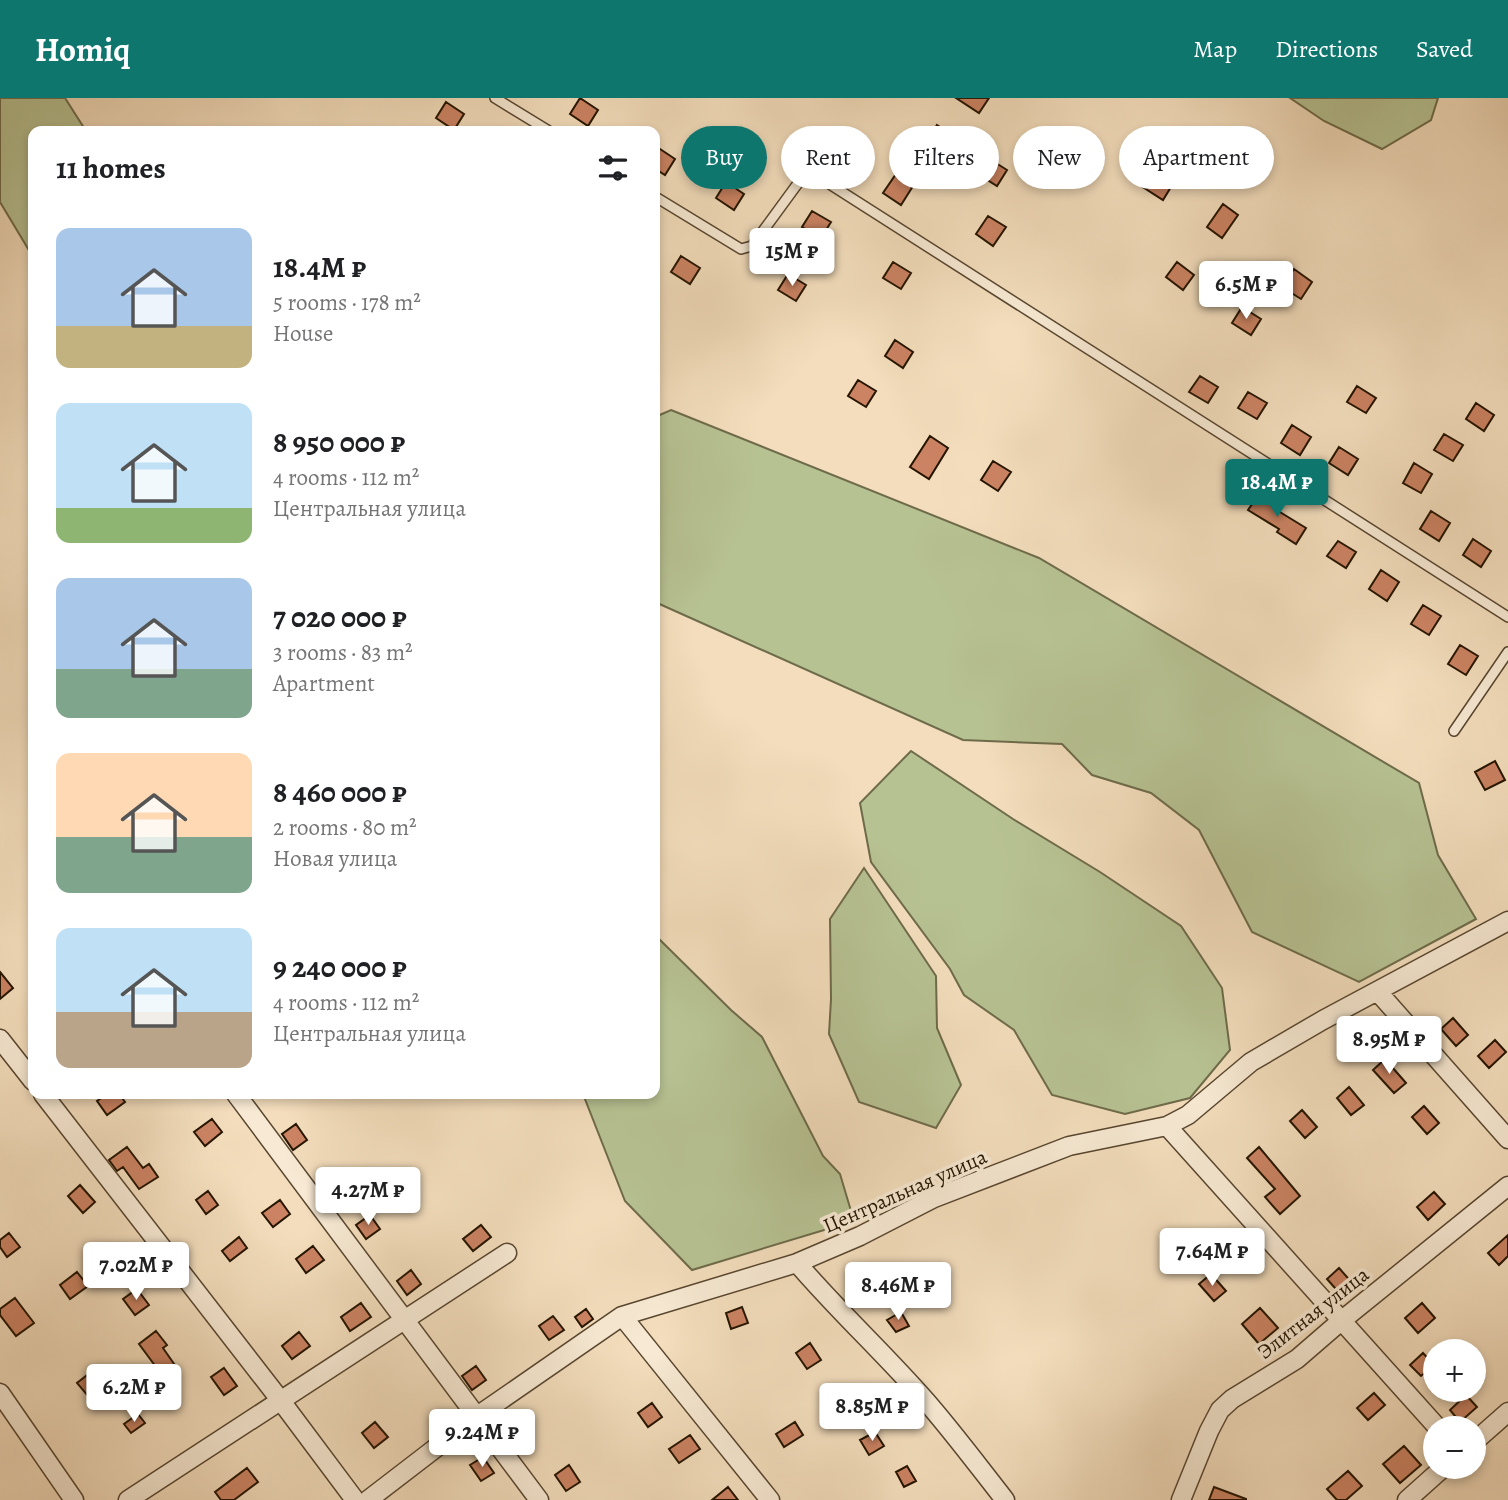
<!DOCTYPE html>
<meta charset="utf-8">
<style>
:root{--surface:#fff;--page:#f6f6f6;--text:#202124;--muted:#757577;--accent:#0f766e}
body{margin:0;font-family:Alegreya,serif;background:var(--page);color:var(--text);height:100vh;display:flex;flex-direction:column;font-size:26px;white-space:nowrap}
*{box-sizing:border-box;margin:0}
p{font-size:23px;color:var(--muted)}
.icon{flex:none;width:38px;height:38px;fill:none;stroke:currentColor;stroke-width:2;stroke-linecap:round;stroke-linejoin:round}
.map{position:relative;flex:1;overflow:hidden}
.sheet{position:absolute;left:28px;top:28px;width:632px;height:973px;display:flex;flex-direction:column;background:var(--surface);border-radius:14px;box-shadow:0 4px 10px #0003}
.sheet>*{flex:none}
.hud{position:absolute;left:681px;top:28px;width:665px;height:63px;display:flex;gap:14px}
.buttons{position:absolute;left:1423px;top:1241px;display:grid;gap:14px}
.buttons a{display:grid;place-items:center;width:63px;height:63px;border-radius:50%;background:var(--surface);box-shadow:0 4px 10px #0003;font-size:35px}
.price{position:absolute;translate:-50% -60px;padding:0 16px;border-radius:7px;background:#fff;color:#222;font-size:23px;line-height:46px;filter:drop-shadow(0 2px 4px #0008)}
.price::after{content:'';position:absolute;left:50%;top:42px;width:21px;height:16px;margin-left:-10px;background:inherit;clip-path:polygon(0 0,100% 0,50% 100%)}
.price.current{background:var(--accent);color:#fff}
ul{padding:0;list-style:none}
li{display:flex;align-items:center;gap:21px;height:175px;padding:0 28px}
li span{display:grid;place-items:center;flex:none;width:196px;height:140px;border-radius:14px;color:#555}
li>.icon{margin-inline-start:auto}
span .icon{width:84px;height:84px;fill:#fffc;stroke-width:1}
li b{font-size:30px}
h2{display:flex;justify-content:space-between;align-items:center;height:84px;padding:0 28px;font-size:30px}
.chip{padding:0 24px;border-radius:32px;background:var(--surface);box-shadow:0 4px 10px #0003;font-size:24px;line-height:63px}
.chip.current{background:var(--accent);color:#fff}
header{display:flex;align-items:center;gap:42px;box-sizing:border-box;height:98px;padding:0 35px;background:var(--accent);color:#fff}
header strong{font-size:33px}
nav{display:flex;gap:38px;margin-inline-start:auto;font-size:24px}
.map>svg:first-child{display:block}
.green{fill:#b7c293;stroke:#6e6b4a;stroke-width:2}
.building{fill:#cb8363;stroke:#241400;stroke-width:2}
.lines{fill:none;stroke-linecap:round;stroke-linejoin:round}
.lane-casing{stroke:#58462f;stroke-width:12}
.street-casing{stroke:#58462f;stroke-width:21}
.lane{stroke:#f7e9d3;stroke-width:9}
.street{stroke:#f7e9d3;stroke-width:18}
.labels{text-anchor:middle;stroke-width:7;stroke-linejoin:round;paint-order:stroke}
.street-label{font-size:21px;fill:#241400;stroke:#f7e9d3}
</style>
<header>
<strong>Homiq</strong>
<nav><a>Map</a><a>Directions</a><a>Saved</a></nav>
</header>
<div class="map">
<svg width="1508" height="1402" viewBox="0 0 1508 1402">
<rect width="100%" height="100%" fill="#f3ddbc"/>
<filter id="stains"><feTurbulence type="fractalNoise" baseFrequency=".00286" numOctaves="4"/><feColorMatrix values="0 0 0 0 .2 0 0 0 0 .09 0 0 0 0 .02 0 0 0 .5 -.17"/></filter>
<radialGradient id="worn" r=".72"><stop offset=".6" stop-color="#630" stop-opacity="0"/><stop offset="1" stop-color="#630" stop-opacity=".3"/></radialGradient>
<path class="green" d="M0,0h65l21,33h-53v126l-33,-55z
M1290,0h148l-7,22 -49,29 -58,-28z
M671,312l368,148 380,225 19,72 38,64 -117,63 -107,-50 -53,-102 -48,-37 -59,-18 -30,-31 -99,-4 -308,-138v-185z
M911,653l102,68 87,53 81,54 41,62 8,62 -40,48 -65,16 -73,-19 -38,-65 -50,-35 -14,-26 -79,-107 -11,-59z
M864,770l72,108 1,52 24,57 -25,43 -77,-26 -30,-68 2,-35 -1,-80z
M655,837l76,75 31,27 61,119 17,18 14,47 -162,49 -67,-69 -42,-107h71z"/>
<path class="building" d="M580,0l18,12 -10,16 -18,-12z
M956,0h33l-10,15z
M446,4l18,12 -10,16 -18,-12z
M937,27l18,12 -12,19 -18,-12z
M1054,38l18,12 -12,19 -18,-12z
M654,47l21,14 -10,16 -11,-7z
M988,60l19,12 -10,16 -19,-12z
M1150,68l24,16 -11,18 -25,-16z
M896,76l17,12 -12,19 -18,-12z
M726,84l18,12 -10,16 -18,-12z
M1223,106l15,11 -16,23 -15,-11z
M812,113l19,11 -10,16 -19,-11z
M988,118l18,11 -13,19 -17,-12z
M681,158l19,12 -10,16 -19,-12z
M893,164l18,11 -10,16 -18,-11z
M1177,164l17,13 -11,15 -17,-13z
M1294,171l18,13 -11,17 -19,-12z
M788,176l18,11 -10,16 -18,-11z
M1242,209l19,12 -10,16 -19,-12z
M895,242l18,12 -10,16 -18,-12z
M1200,278l18,11 -10,16 -19,-11z
M858,282l18,11 -10,16 -18,-11z
M1357,288l19,12 -10,15 -19,-11z
M1248,294l19,11 -10,16 -19,-11z
M1476,305l18,12 -10,16 -18,-12z
M1292,327l19,12 -11,18 -19,-12z
M1444,336l19,11 -10,16 -19,-11z
M930,338l18,12 -19,31 -19,-12z
M1339,349l19,12 -10,16 -19,-12z
M993,363l18,11 -13,19 -17,-11z
M1414,365l18,11 -11,19 -18,-10z
M1259,396l18,12 -2,3 31,19 -10,16 -19,-12 2,-3 -31,-19z
M1431,413l19,12 -11,18 -19,-12z
M1473,441l18,12 -10,16 -18,-12z
M1338,443l18,11 -10,16 -19,-12z
M1381,472l18,12 -12,19 -18,-12z
M1423,507l18,11 -12,19 -18,-11z
M1460,547l18,11 -12,19 -18,-11z
M1495,663l10,19 -20,10 -10,-18z
M0,874l13,16 -13,11z
M1453,920l15,17 -12,11 -15,-17z
M1495,942l11,12 -17,16 -11,-12z
M1385,961l21,24 -12,10 -21,-23z
M1349,989l15,18 -13,10 -14,-17z
M107,996h12l6,8 -18,13 -10,-14z
M1424,1008l15,17 -12,11 -15,-17z
M1302,1012l15,17 -12,11 -15,-17z
M212,1021l10,13 -17,14 -11,-14z
M296,1026l11,16 -14,10 -11,-16z
M127,1049l16,21 6,-4 9,13 -19,12 -16,-22 -6,4 -8,-11z
M1259,1049l41,49 -20,18 -15,-17 10,-8 -28,-31z
M80,1087l15,17 -12,11 -15,-17z
M208,1093l10,14 -12,9 -10,-14z
M1434,1094l11,12 -17,16 -11,-13z
M280,1102l10,14 -17,13 -11,-14z
M370,1117l10,14 -14,10 -10,-14z
M481,1127l10,12 -18,14 -10,-12z
M9,1135l11,14 -13,10 -7,-10v-7z
M1508,1137v21l-9,9 -11,-12z
M239,1139l8,11 -17,13 -8,-10z
M313,1148l11,14 -18,13 -10,-14z
M1339,1170l15,17 -12,11 -15,-17z
M411,1172l10,14 -14,11 -10,-14z
M77,1174l11,14 -18,13 -10,-14z
M1211,1176l15,17 -12,10 -15,-17z
M137,1191l12,16 -14,10 -12,-16z
M15,1200l19,25 -18,13 -16,-21v-6z
M361,1205l10,14 -21,14 -9,-14z
M1422,1205l13,15 -17,15 -13,-15z
M742,1209l6,16 -17,6 -5,-16z
M1260,1210l18,20 -19,16 -17,-20z
M586,1211l7,10 -11,8 -7,-10z
M901,1214l8,14 -13,6 -9,-12z
M553,1218l11,14 -15,10 -10,-14z
M156,1233l11,14 -4,3 16,23 -19,13 -9,-13 5,-4 -17,-23z
M299,1234l11,14 -18,13 -10,-13z
M810,1245l11,17 -14,9 -11,-16z
M1423,1255l11,12 -13,11 -11,-11z
M476,1268l10,14 -14,10 -10,-14z
M224,1270l13,18 -13,9 -13,-18z
M95,1271l10,14 -17,13 -11,-13z
M893,1295l10,14 -14,10 -10,-14z
M1374,1295l11,12 -17,15 -11,-12z
M1466,1297l11,12 -17,15 -10,-12z
M845,1298l8,16 -15,8 -9,-15z
M652,1305l10,14 -14,10 -10,-14z
M138,1316l7,9 -14,10 -7,-9z
M375,1324l13,15 -14,11 -12,-15z
M795,1324l8,13 -19,12 -8,-13z
M875,1334l9,14 -15,9 -9,-15z
M690,1337l10,14 -21,14 -10,-14z
M1404,1348l17,19 -21,18 -17,-19z
M483,1359l11,16 -13,8 -11,-16z
M569,1367l11,17 -14,9 -11,-16z
M907,1368l9,15 -12,6 -8,-15z
M247,1370l11,14 -24,18h-13l-6,-8z
M1348,1373l14,15 -16,14h-9l-10,-11z
M728,1389l10,13h-26z
M1214,1389l32,12v1h-37z"/>
<g class="lines">
<g class="lane-casing">
<path id="lane" d="M495,0l54,33
M654,98l87,53 11,-3 52,-71 13,1 691,441
M1454,633l54,-79"/>
</g>
<g class="street-casing">
<path id="street" d="M1378,894l130,147
M0,941l33,42
M43,996l238,307 74,99
M236,996l303,406
M1167,1028l271,302
M797,1165c41,48 87,90 128,137 28,32 54,67 80,100
M622,1218l148,184
M0,1295l74,107
M1474,1344l34,-30
M128,1402l379,-247
M368,1402l108,-83 146,-101 175,-53 63,-27 74,-38 135,-52 98,-20 21,-11 63,-53 72,-42 185,-99
M1181,1402l28,-69 11,-21 12,-11 65,-40 44,-38 167,-135
M1407,1402l38,-34"/>
</g>
<use href="#lane" class="lane"/>
<use href="#street" class="street"/>
</g>
<g class="labels">
<g class="street-label">
<text transform="translate(905 1093) rotate(-24)" y="7">Центральная улица</text>
<text transform="translate(1313 1215) rotate(-38)" y="7">Элитная улица</text>
</g>
</g>
<rect width="100%" height="100%" filter="url(#stains)"/>
<rect width="100%" height="100%" fill="url(#worn)"/>
</svg>
<div class="buttons">
<a>+</a>
<a>−</a>
</div>
<b class="price" style="left:792px;top:190px">15M ₽</b>
<b class="price" style="left:1246px;top:223px">6.5M ₽</b>
<b class="price current" style="left:1277px;top:421px">18.4M ₽</b>
<b class="price" style="left:1389px;top:978px">8.95M ₽</b>
<b class="price" style="left:368px;top:1129px">4.27M ₽</b>
<b class="price" style="left:1212px;top:1190px">7.64M ₽</b>
<b class="price" style="left:136px;top:1204px">7.02M ₽</b>
<b class="price" style="left:898px;top:1224px">8.46M ₽</b>
<b class="price" style="left:134px;top:1326px">6.2M ₽</b>
<b class="price" style="left:872px;top:1345px">8.85M ₽</b>
<b class="price" style="left:482px;top:1371px">9.24M ₽</b>
<div class="hud">
<a class="chip current">Buy</a>
<a class="chip">Rent</a>
<a class="chip">Filters</a>
<a class="chip">New</a>
<a class="chip">Apartment</a>
</div>
<section class="sheet">
<h2>11 homes<svg class="icon" aria-label="filters" viewBox="0 0 24 24"><path d="M4 7h16M4 17h16"/><circle cx="9" cy="7" r="2"/><circle cx="15" cy="17" r="2"/></svg></h2>
<ul>
<li><span style="background:linear-gradient(#a9c7e8 70%,#c2b280 0)"><svg class="icon" aria-label="home" viewBox="0 0 24 24"><path d="M3 11l9-7 9 7M6 9v11h12V9"/></svg></span><div><b>18.4M ₽</b><p>5 rooms · 178 m²</p><p>House</p></div></li>
<li><span style="background:linear-gradient(#bfe0f5 75%,#8fb573 0)"><svg class="icon" aria-label="home" viewBox="0 0 24 24"><path d="M3 11l9-7 9 7M6 9v11h12V9"/></svg></span><div><b>8 950 000 ₽</b><p>4 rooms · 112 m²</p><p>Центральная улица</p></div></li>
<li><span style="background:linear-gradient(#a9c7e8 65%,#7fa58c 0)"><svg class="icon" aria-label="home" viewBox="0 0 24 24"><path d="M3 11l9-7 9 7M6 9v11h12V9"/></svg></span><div><b>7 020 000 ₽</b><p>3 rooms · 83 m²</p><p>Apartment</p></div></li>
<li><span style="background:linear-gradient(#ffd9b3 60%,#7fa58c 0)"><svg class="icon" aria-label="home" viewBox="0 0 24 24"><path d="M3 11l9-7 9 7M6 9v11h12V9"/></svg></span><div><b>8 460 000 ₽</b><p>2 rooms · 80 m²</p><p>Новая улица</p></div></li>
<li><span style="background:linear-gradient(#bfe0f5 60%,#b9a48a 0)"><svg class="icon" aria-label="home" viewBox="0 0 24 24"><path d="M3 11l9-7 9 7M6 9v11h12V9"/></svg></span><div><b>9 240 000 ₽</b><p>4 rooms · 112 m²</p><p>Центральная улица</p></div></li>
</ul>
</section>
</div>
